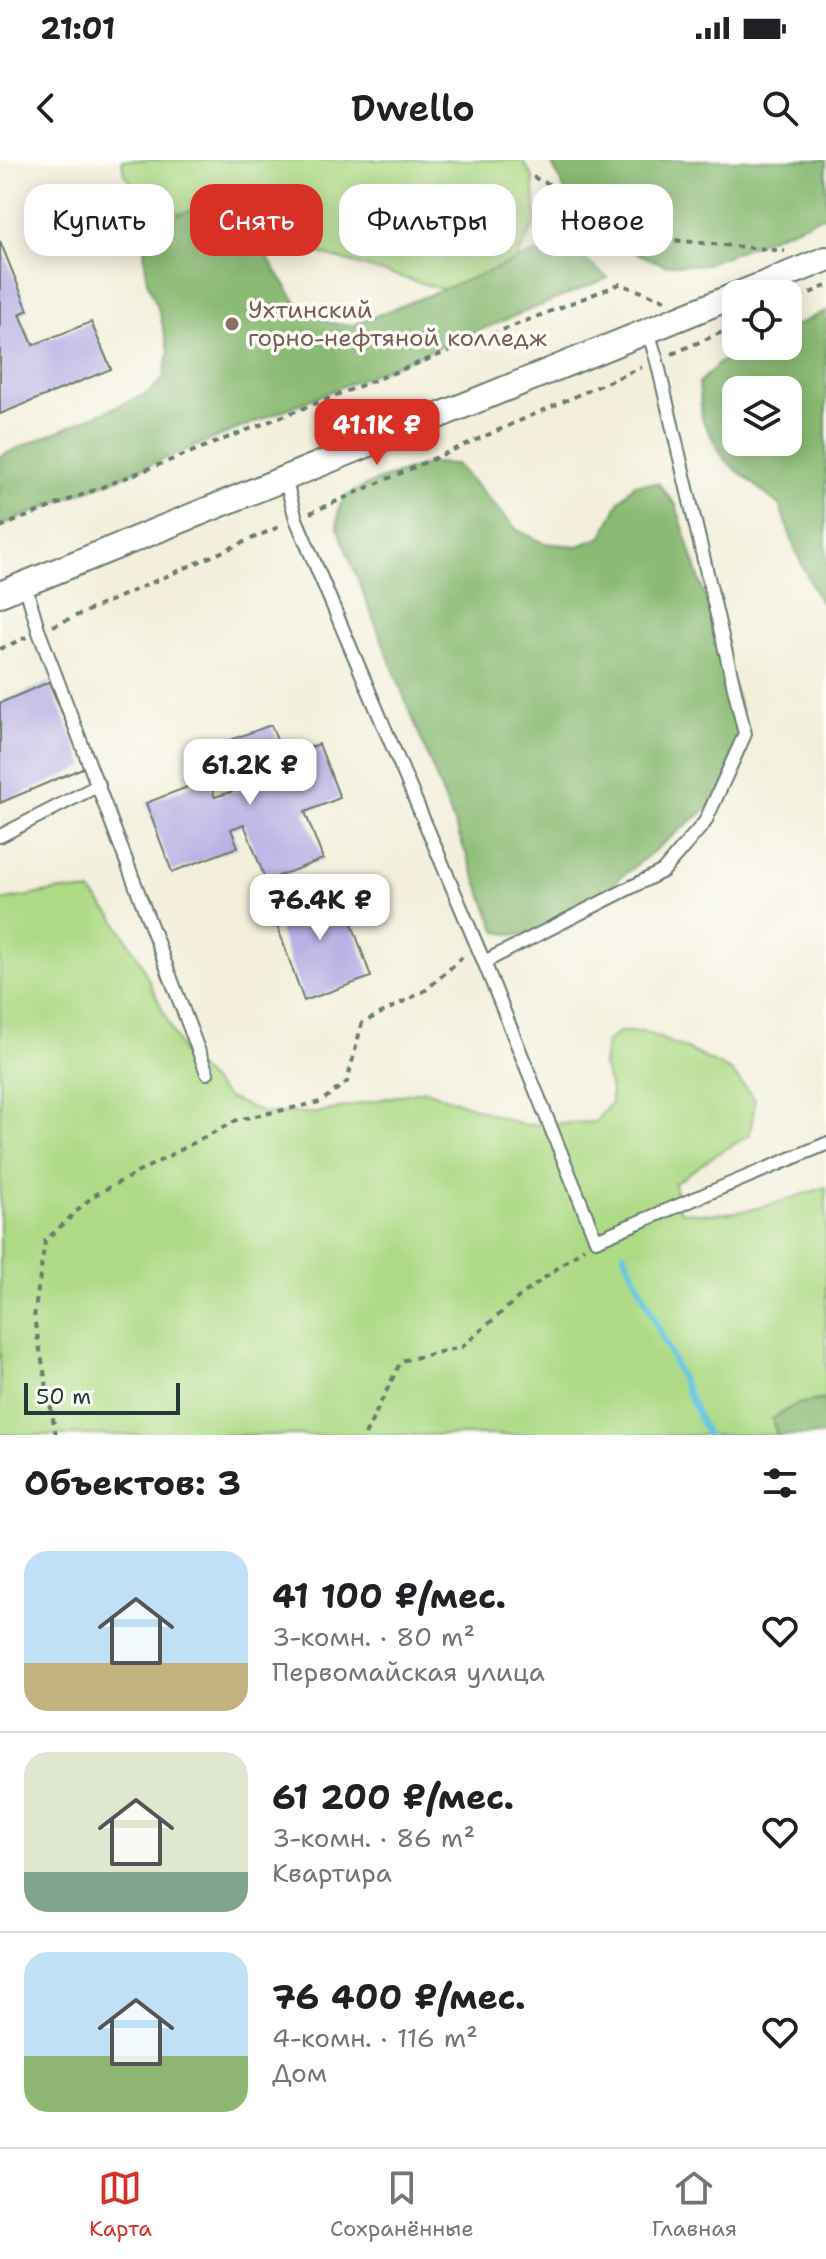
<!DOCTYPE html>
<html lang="ru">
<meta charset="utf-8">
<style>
:root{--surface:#fff;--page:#f2f2f2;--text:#202124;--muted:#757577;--line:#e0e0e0;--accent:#d93025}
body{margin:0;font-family:"Shantell Sans",sans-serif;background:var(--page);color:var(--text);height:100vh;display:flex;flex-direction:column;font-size:30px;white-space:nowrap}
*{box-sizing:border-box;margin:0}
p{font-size:26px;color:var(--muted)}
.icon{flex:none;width:44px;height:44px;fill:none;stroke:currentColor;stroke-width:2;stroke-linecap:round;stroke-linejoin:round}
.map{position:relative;height:1275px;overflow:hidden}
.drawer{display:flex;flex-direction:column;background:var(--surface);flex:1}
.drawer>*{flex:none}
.guide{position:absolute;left:24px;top:24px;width:778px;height:72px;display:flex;gap:16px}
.controls{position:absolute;left:722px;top:120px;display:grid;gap:16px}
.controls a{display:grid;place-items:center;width:80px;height:80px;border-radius:16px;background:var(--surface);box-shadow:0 4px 20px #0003;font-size:40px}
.scale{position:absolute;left:24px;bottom:20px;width:156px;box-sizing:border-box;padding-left:8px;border:4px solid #1f3d34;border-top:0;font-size:22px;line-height:28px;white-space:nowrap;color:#1f3d34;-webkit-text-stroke:6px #fdfcf7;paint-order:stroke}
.price{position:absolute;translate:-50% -68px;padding:0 18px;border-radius:16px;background:#fff;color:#222;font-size:26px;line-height:52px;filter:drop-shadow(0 2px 4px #0008)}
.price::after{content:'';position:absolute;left:50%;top:48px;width:24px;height:18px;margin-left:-12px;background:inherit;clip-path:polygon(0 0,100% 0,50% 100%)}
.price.on{background:var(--accent);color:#fff}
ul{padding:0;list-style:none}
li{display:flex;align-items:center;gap:24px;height:200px;padding:0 24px}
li+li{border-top:2px solid var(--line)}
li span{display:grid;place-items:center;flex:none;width:224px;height:160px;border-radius:24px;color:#555}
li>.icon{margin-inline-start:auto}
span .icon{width:96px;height:96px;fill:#fffc;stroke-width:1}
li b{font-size:34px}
h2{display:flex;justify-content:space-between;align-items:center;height:96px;padding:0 24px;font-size:34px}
.chip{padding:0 28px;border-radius:24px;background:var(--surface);box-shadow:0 4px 20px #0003;font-size:28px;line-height:72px}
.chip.on{background:var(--accent);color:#fff}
.status{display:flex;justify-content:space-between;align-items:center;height:56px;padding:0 40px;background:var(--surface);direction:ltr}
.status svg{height:22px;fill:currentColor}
header{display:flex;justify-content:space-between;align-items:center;height:104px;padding:0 24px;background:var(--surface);font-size:36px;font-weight:600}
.dock{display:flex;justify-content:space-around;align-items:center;height:112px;border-top:2px solid var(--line);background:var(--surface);font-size:22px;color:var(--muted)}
.dock a{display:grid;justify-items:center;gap:4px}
.dock .on{color:var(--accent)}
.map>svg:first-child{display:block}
.green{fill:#aeda86;stroke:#668c5d;stroke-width:2}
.forest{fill:#8aba73;stroke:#547c54;stroke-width:2;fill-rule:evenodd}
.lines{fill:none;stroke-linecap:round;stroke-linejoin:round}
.stream{stroke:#63c5e1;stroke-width:6}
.building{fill:#b9b0e4}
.service-casing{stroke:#697b6e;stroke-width:16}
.minor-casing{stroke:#697b6e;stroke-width:28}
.path{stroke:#697b6e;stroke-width:4;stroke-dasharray:6 6;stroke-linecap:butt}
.service{stroke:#fff;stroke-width:12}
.minor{stroke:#fff;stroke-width:24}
.education-dot{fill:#8d6e63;stroke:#fdfcf7;stroke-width:3}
.labels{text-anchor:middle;stroke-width:7;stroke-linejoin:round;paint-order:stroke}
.education-label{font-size:24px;fill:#785e54;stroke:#fdfcf7;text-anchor:start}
</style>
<div class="status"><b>21:01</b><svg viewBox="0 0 49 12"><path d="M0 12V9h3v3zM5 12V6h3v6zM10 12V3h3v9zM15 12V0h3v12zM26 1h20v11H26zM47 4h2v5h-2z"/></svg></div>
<header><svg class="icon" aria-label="back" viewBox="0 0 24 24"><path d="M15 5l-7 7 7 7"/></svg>Dwello<svg class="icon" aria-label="search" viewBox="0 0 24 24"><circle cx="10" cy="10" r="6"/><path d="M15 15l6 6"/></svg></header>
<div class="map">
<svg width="826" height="1275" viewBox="0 0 826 1275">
<rect width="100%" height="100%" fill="#fdfcf7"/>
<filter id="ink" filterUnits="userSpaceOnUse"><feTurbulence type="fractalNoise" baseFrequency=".0125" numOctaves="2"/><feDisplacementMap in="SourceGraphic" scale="16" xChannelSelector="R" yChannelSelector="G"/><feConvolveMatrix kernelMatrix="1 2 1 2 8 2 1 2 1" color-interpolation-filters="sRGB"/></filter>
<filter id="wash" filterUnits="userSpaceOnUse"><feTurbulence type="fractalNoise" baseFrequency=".006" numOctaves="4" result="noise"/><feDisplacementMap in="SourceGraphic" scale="32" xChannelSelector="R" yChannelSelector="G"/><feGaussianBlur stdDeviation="1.8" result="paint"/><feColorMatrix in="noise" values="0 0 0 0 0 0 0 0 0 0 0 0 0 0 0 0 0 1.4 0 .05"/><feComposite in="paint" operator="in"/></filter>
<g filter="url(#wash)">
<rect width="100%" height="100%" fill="#f3efdb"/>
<path class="green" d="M122,0h400l11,17 3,44 -27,53 -57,18 -302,-88 -26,-30z
M59,730l32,2 23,26 26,43 43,93 45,44 36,15h53l108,-23 97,35 73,-3 16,-19v-13l-8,-25 3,-23 13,-10h26l44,18 42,21 24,28 -5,36 -38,22 -38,27 6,27c55,10 94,-8 146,-24v212l-29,5 -25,15 5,16h-777v-534z"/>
<path class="forest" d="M550,0h276v55l-122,50h-39l-31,-13 -43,-26 -22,-27z
M217,47l29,18 51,78 32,20 24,2 182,-72 40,-1 33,26 -608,248v-70l148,-63 15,-14 6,-28 -10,-40 -12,-30 -3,-34c25,-31 34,-37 73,-40z
M826,151v297l-9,-11 -20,-43 -17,-48 -55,-46 -23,-41 -3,-36 20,-20 35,-17h34v-17zM788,230v52h-52v-52z
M432,303l24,1 61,66 27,13 34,3 24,-9 17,-35 16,-18 23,-1 18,22 65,206 4,43 -7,25 -23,23 -140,112 -30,18 -29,3 -19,-3 -159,-403c-1,-12 -1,-20 6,-30 10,-13 71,-31 88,-36z
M826,1239v36h-49l-5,-16 25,-15z"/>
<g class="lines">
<path class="stream" d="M624,1093l83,182"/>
</g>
<g id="blocks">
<path class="building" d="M0,81l28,69 -8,4 13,31 58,-23 20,47 -111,45z
M49,522l36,85 -85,36v-100z
M271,565l13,33 35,-14 21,54 -35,14 18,47 -57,22 -22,-57 -13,5 7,18 -66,25 -26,-69 62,-24 7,18 22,-7 -18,-46z
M337,722l34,95 -67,24 -34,-95z"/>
</g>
</g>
<g filter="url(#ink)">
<use href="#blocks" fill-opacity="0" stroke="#697b6e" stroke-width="2"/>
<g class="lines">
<g class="service-casing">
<path id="service" d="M648,171l9,30 88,373 -40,88 -42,49 -179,91 112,278 230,-96
M285,318l11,41 188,443
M25,424l14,48 168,441
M0,676l99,-51"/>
</g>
<g class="minor-casing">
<path id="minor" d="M739,134l87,-35
M0,434l736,-299"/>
</g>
<path class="path" d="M533,17l139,63 113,11
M788,143l38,-17
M672,194l64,-28
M310,353l332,-146
M0,367l620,-243 45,16
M53,466l230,-101
M0,489l27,-12
M56,1275l-22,-117 11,-77 48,-45 144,-76 83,-18 27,-20 15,-59 64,-33 40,-36
M365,1275l36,-74 61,-14 57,-50 65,-49"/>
<use href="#service" class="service"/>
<use href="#minor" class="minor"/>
</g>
</g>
<circle class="education-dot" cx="232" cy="164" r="8"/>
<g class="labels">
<g class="education-label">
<text x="248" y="158">Ухтинский<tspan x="248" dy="28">горно-нефтяной колледж</tspan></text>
</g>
</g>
</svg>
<div class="controls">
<a><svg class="icon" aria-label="locate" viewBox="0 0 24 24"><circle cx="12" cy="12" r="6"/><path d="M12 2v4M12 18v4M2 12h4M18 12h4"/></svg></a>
<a><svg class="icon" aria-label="layers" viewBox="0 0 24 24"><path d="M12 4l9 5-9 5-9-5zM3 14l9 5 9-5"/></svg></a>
</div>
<div class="scale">50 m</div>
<b class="price on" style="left:377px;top:307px">41.1K ₽</b>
<b class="price" style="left:250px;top:647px">61.2K ₽</b>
<b class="price" style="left:320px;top:782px">76.4K ₽</b>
<div class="guide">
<a class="chip">Купить</a>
<a class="chip on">Снять</a>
<a class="chip">Фильтры</a>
<a class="chip">Новое</a>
</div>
</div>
<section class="drawer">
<h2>Объектов: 3<svg class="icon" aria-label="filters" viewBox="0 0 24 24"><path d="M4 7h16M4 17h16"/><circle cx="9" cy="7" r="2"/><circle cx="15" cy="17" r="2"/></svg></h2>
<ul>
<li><span style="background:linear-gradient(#bfe0f5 70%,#c2b280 0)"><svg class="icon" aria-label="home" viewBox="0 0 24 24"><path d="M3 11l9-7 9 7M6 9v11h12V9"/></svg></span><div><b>41 100 ₽/мес.</b><p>3-комн. · 80 m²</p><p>Первомайская улица</p></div><svg class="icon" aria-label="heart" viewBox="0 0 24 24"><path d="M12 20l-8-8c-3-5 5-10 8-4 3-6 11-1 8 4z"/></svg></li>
<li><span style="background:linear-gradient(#dfe7d0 75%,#7fa58c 0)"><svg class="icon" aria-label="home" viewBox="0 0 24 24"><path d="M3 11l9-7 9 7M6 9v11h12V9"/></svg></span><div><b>61 200 ₽/мес.</b><p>3-комн. · 86 m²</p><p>Квартира</p></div><svg class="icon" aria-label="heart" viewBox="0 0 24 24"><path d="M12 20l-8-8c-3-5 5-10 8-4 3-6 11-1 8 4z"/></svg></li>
<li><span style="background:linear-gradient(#bfe0f5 65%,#8fb573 0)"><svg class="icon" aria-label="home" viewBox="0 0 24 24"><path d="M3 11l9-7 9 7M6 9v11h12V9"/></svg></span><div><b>76 400 ₽/мес.</b><p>4-комн. · 116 m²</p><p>Дом</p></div><svg class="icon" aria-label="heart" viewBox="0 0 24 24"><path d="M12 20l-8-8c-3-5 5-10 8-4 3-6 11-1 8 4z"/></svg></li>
</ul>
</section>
<nav class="dock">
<a class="on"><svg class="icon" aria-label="map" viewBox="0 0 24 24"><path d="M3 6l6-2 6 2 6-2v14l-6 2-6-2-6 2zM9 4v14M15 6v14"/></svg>Карта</a>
<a><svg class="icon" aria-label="saved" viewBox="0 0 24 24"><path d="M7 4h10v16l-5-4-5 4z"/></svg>Сохранённые</a>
<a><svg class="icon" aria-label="home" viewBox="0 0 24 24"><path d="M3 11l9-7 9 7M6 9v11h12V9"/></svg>Главная</a>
</nav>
